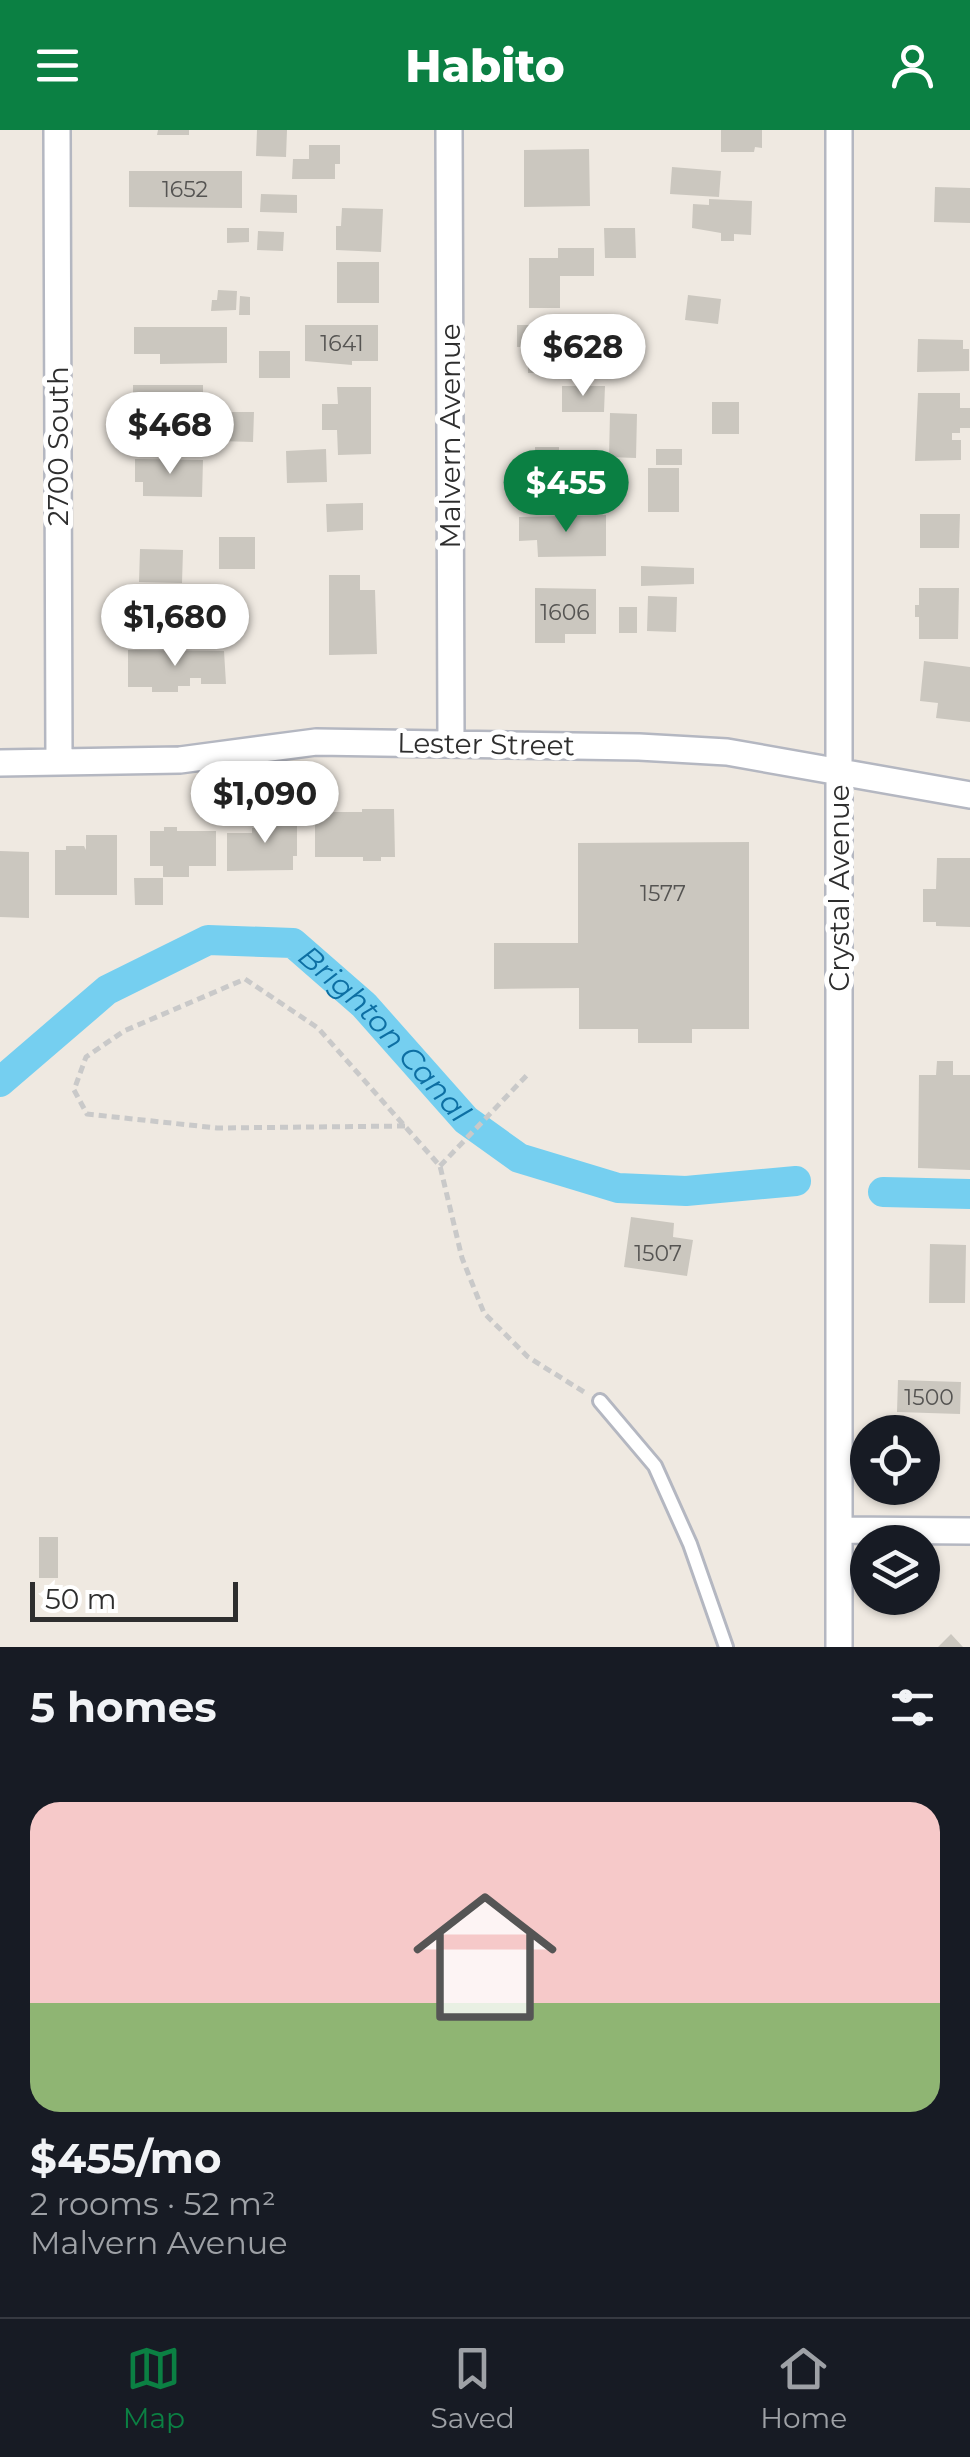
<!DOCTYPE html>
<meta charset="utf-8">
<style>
:root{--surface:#171b24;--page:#20242c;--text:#f1f3f6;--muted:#9ea1a6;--line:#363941;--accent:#0b8043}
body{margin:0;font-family:Montserrat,sans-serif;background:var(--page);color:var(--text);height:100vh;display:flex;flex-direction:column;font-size:38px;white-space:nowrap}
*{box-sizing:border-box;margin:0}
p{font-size:32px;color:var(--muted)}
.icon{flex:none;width:55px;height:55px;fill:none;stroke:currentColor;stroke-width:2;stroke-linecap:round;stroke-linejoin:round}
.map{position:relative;height:1517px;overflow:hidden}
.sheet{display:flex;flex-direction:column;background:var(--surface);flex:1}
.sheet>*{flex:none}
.tools{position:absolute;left:850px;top:1285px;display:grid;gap:20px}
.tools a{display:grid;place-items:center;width:90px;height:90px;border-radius:50%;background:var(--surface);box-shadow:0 2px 8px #0004;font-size:50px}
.scale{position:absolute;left:30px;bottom:25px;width:208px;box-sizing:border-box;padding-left:10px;border:5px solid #2e2e2e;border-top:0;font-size:28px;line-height:35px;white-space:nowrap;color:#2e2e2e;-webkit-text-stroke:8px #fff;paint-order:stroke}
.price{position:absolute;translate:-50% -85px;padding:0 22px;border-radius:35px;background:#fff;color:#222;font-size:32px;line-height:65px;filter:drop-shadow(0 2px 5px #0008)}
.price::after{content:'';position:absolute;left:50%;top:60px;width:30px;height:22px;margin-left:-15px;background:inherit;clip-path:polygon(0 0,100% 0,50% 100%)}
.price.on{background:var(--accent);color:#fff}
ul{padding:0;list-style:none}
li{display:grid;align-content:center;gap:20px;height:530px;padding:0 30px}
li span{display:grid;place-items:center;height:310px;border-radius:30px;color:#555}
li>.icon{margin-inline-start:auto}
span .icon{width:180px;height:180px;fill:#fffc;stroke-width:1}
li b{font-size:42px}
h2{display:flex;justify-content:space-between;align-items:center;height:120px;padding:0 30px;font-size:42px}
header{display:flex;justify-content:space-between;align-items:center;height:130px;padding:0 30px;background:var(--accent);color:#fff;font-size:45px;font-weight:800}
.tabs{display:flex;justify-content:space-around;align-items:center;height:140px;border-top:2px solid var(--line);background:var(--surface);font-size:28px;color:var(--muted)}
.tabs a{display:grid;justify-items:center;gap:5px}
.tabs .on{color:var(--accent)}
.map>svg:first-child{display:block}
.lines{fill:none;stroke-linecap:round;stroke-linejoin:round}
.canal{stroke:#75cff0;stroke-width:30}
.building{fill:#cbc7bf}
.lane-casing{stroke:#b4b7c1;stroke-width:18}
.street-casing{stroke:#b4b7c1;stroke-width:30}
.path{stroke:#c9c9c9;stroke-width:5;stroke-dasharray:8 5;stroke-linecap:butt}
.lane{stroke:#fff;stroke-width:12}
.street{stroke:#fff;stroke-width:25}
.labels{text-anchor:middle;stroke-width:10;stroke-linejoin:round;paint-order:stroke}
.number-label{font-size:22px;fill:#555452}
.street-label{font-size:28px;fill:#2e2e2e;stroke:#fff}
.water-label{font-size:30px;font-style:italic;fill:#0d6fa3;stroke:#fff}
</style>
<header><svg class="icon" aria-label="menu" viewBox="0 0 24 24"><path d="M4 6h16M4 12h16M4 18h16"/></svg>Habito<svg class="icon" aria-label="person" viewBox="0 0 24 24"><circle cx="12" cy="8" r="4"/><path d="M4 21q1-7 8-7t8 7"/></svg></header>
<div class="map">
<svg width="970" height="1517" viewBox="0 0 970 1517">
<rect width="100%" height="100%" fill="#efe9e1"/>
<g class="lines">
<g class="canal">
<path id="s1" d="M0,952l107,-92 101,-50 85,3 71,62 102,115 53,38 99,30 68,3 110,-10"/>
<path d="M883,1062l87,2"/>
</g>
</g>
<path class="building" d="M158,0h31v5h-32z
M257,0h30l-1,27 -30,-1z
M721,0h41v18l-7,-1 -1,5h-33z
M309,15h31v19h-5v15h-43l1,-20h16z
M589,19l1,57 -66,1v-57z
M672,37l49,4 -2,26 -49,-3z
M129,41h113v37l-113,-1z
M935,57l35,1v35l-36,-1z
M261,64l36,1v18l-37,-1z
M709,69l43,2 -1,34 -17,-1v7h-13v-8l-29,-5 1,-24 16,1z
M342,78l41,1 -2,43 -45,-2v-24h5z
M227,98h22v14l-22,1z
M604,98h31l1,30h-31z
M258,101l26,1 -1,19 -26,-1z
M558,118h36v28h-34v32h-31v-50h29z
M337,132h42v41h-42z
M218,160l19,1 -1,19 -25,1 1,-11h5z
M688,165l33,4 -3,25 -33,-4z
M240,166l10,1v18h-11z
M305,195h73v36h-26v4l-47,-4z
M517,195h41v48h-30v-26h-11z
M134,197h93v36l-67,1v-10h-26z
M918,209l45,1v9h6v22l-52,1z
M259,221h31v27h-31z
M133,255h70v35h-15v6h-28v-6h-27z
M562,256h43l-1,26h-42z
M337,257h34v67l-33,1 -1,-25h-15v-26h16z
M918,263h42v15h10v20h-10v5h-8v7h9v20l-46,1z
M712,272h27v32h-27z
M220,282h34l-1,30 -33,-1z
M610,283l27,1 -1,44 -27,-1z
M535,317h24v12h3v43l-38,-1v-43h11z
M326,319l1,33 -40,1 -1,-32z
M656,319h26v16h-26z
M135,329l68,1 -1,37 -59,-1v-14h-8z
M648,338h31v44h-31z
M363,373v27l-36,2 -1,-28z
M920,384h40l-1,34h-39z
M606,385v41l-68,1 -1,-17 -18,1v-24z
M219,407h36v32h-36z
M140,419l43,1 -1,33 -43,-1z
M641,436l53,2v16l-53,2z
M329,445h31v15h15l2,64 -48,1z
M535,458l61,1v45h-31v9h-30z
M919,458h40l-1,51h-39v-22h-4v-12h4z
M648,466l29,1 -1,35 -29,-1z
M619,477h18v26h-18z
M128,520l96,1 2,33h-25v-6h-11v8h-12v6h-26v-5h-24z
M924,531l46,6v55l-34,-4 2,-15 -18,-2z
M362,679h32l1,48h-14v4h-18v-4h-48v-45h47z
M267,684h30v42h-4v14l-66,1v-38h25v-5h15z
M164,697h13v4h39v35h-27v11h-26v-11h-13v-35h14z
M86,705h31v60h-62v-45h11v-4h18l2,4z
M749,712v187h-57v14h-54v-14h-59v-41l-85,1v-46h84v-100z
M0,721l29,1v66l-29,-1z
M937,728h33v69l-34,-1v-4h-13v-33h13z
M134,748h29v27h-28z
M937,931h16v14h17v95l-52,-2 1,-93h17z
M631,1087l43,6 -1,14 20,3 -6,36 -63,-9z
M930,1114l36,1 -1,58h-36z
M898,1250l63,2 -1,32 -63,-2z
M39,1407h19v41h-19z
M951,1504l12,13h-25z"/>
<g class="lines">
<g class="lane-casing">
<path id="lane" d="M600,1271l55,65 35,78 36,103"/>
</g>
<g class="street-casing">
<path id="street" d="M57,0l2,632
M449,0l2,612
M839,0v1517
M0,633l180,-3 136,-18 323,5 88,5 243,43
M839,1400l131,1"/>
</g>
<path class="path" d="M405,996l-188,2 -130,-14 -13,-24 12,-33 38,-26 121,-52 73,49 122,138 22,92 22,55 44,44 56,35
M440,1036l89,-93"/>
<use href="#lane" class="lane"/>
<use href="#street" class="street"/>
</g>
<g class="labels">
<g class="number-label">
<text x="185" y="67">1652</text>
<text x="342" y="221">1641</text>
<text x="565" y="490">1606</text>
<text x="663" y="771">1577</text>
<text x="658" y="1131">1507</text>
<text x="929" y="1275">1500</text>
</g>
<g class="street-label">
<text transform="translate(450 306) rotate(-90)" y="10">Malvern Avenue</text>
<text transform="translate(58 316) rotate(-90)" y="10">2700 South</text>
<text transform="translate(486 614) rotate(1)" y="10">Lester Street</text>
<text transform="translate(839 758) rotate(-90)" y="10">Crystal Avenue</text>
</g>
<g class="water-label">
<text dy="10" stroke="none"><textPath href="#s1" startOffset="468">Brighton Canal</textPath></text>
</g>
</g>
</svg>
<div class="tools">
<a><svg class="icon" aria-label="locate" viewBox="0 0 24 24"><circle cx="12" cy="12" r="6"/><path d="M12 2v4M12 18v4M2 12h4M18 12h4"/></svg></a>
<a><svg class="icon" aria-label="layers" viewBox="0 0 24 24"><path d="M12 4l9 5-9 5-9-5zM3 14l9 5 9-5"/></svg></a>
</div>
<div class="scale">50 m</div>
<b class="price" style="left:583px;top:269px">$628</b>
<b class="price" style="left:170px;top:347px">$468</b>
<b class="price on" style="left:566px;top:405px">$455</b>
<b class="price" style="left:175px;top:539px">$1,680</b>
<b class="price" style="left:265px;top:716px">$1,090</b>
</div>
<section class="sheet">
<h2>5 homes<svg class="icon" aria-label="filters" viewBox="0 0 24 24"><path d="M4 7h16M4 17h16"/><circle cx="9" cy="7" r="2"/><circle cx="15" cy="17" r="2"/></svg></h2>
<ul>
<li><span style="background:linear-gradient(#f6c9c9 65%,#8fb573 0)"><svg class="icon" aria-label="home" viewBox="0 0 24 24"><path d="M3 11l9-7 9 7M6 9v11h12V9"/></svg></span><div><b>$455/mo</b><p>2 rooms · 52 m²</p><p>Malvern Avenue</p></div></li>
</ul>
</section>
<nav class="tabs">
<a class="on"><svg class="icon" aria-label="map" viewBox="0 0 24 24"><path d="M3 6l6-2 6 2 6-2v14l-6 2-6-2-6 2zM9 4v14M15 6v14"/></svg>Map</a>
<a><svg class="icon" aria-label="saved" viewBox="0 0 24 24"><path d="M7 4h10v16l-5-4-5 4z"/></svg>Saved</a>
<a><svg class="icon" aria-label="home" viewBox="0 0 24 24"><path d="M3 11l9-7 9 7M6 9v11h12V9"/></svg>Home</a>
</nav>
